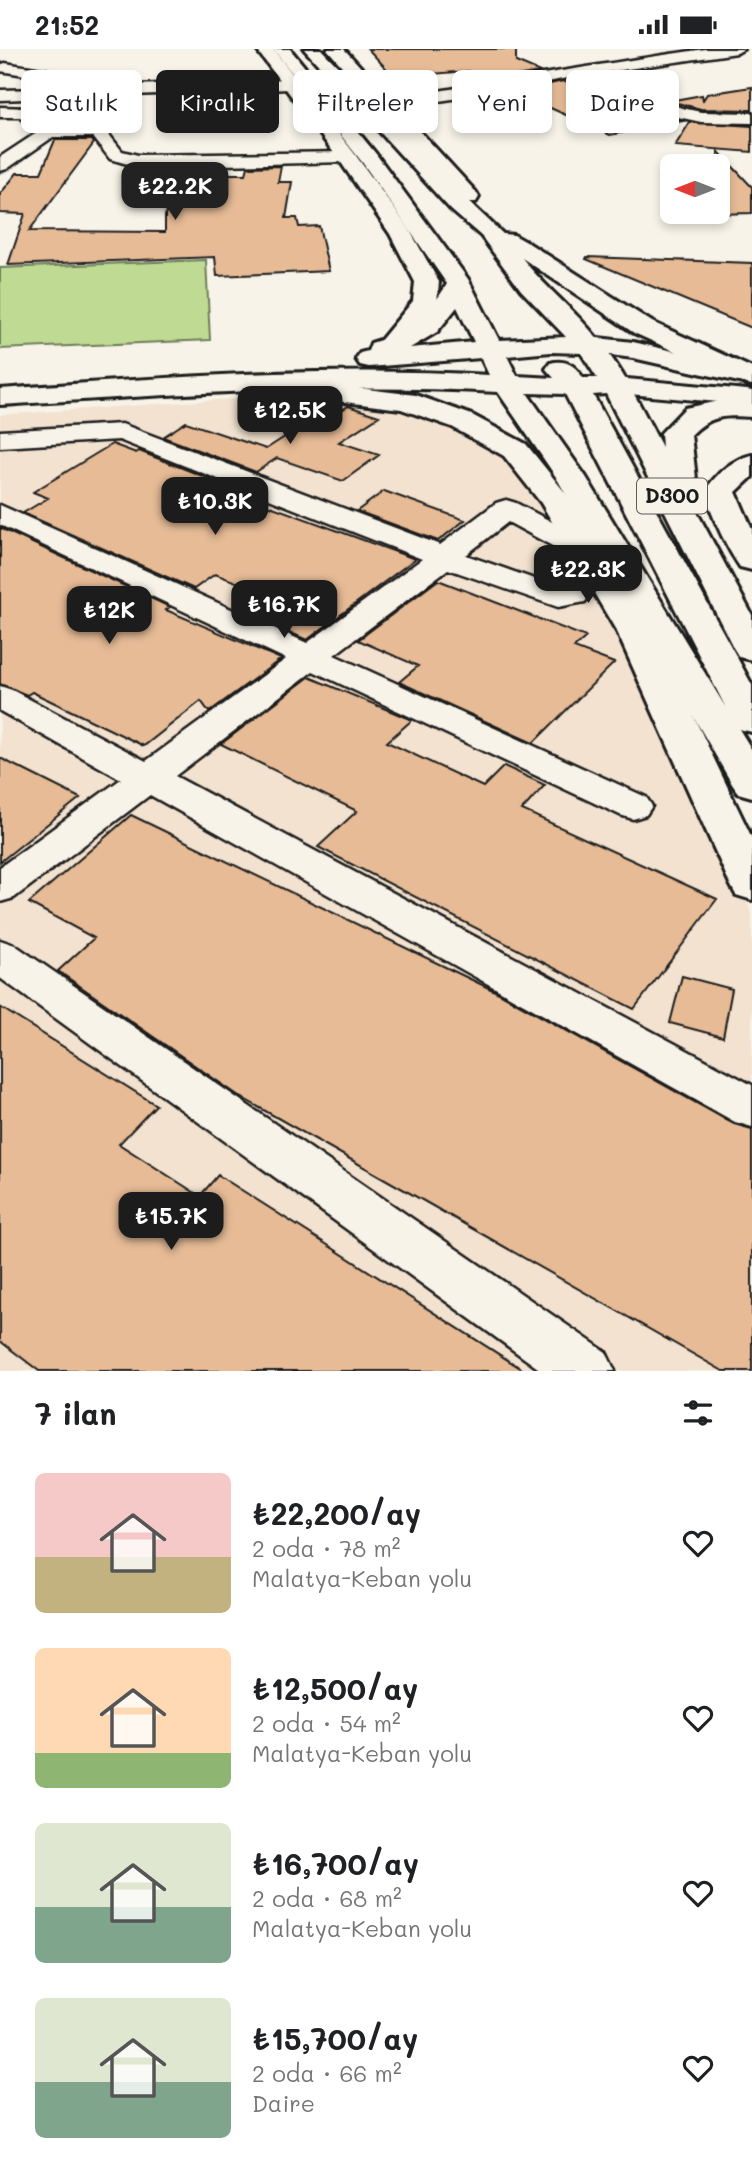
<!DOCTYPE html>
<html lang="tr">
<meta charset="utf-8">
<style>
:root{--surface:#fff;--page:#f6f6f6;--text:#202124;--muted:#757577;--accent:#1c1c1c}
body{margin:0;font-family:Mali,sans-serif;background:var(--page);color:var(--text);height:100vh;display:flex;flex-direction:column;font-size:26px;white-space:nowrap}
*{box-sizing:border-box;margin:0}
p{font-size:23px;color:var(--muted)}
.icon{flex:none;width:38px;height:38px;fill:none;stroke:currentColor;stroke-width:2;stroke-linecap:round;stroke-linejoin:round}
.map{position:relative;height:1322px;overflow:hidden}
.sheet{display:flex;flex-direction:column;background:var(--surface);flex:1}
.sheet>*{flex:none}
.top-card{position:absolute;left:21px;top:21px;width:710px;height:63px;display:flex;gap:14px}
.needle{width:46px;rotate:270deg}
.buttons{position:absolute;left:660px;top:105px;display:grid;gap:14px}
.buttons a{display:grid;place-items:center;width:70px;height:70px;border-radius:10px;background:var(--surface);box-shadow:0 4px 10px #0003;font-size:35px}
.price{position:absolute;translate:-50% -60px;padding:0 16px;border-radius:14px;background:var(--accent);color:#fff;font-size:23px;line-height:46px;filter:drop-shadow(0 2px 4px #0008)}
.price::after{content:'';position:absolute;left:50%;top:42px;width:21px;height:16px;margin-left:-10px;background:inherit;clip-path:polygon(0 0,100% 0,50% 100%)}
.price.on{background:#222;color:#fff}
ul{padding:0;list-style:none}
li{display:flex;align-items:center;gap:21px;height:175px;padding:0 35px}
li span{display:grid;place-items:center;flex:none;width:196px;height:140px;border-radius:10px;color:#555}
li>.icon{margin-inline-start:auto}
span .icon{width:84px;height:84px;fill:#fffc;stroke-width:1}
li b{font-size:30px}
h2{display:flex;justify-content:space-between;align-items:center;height:84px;padding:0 35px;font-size:30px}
.tag{padding:0 24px;border-radius:10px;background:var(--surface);box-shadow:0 4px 10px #0003;font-size:24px;line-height:63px}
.tag.on{background:var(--accent);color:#fff}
.status{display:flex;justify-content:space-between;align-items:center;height:49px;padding:0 35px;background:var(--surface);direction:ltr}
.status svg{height:19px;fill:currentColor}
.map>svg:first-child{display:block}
.built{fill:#f2e2cf}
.green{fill:#bfdb93;stroke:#6e7c58;stroke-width:2}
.building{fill:#e6bb96;stroke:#1c1c1c;stroke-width:2}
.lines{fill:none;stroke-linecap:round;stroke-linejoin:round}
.minor-casing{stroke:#1c1c1c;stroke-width:5}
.tertiary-casing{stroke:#1c1c1c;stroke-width:6}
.secondary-casing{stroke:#1c1c1c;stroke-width:6}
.trunk-casing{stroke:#1c1c1c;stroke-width:6}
.minor{fill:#f7f3e8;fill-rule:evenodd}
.tertiary{fill:#f7f3e8;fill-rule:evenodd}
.secondary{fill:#f7f3e8;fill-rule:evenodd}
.trunk{fill:#f7f3e8;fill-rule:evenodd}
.labels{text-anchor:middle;stroke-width:7;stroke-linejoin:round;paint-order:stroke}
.shield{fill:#f7f3e8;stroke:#5e5c59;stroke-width:2}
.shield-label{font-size:21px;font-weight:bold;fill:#1c1c1c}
</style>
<div class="status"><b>21:52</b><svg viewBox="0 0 49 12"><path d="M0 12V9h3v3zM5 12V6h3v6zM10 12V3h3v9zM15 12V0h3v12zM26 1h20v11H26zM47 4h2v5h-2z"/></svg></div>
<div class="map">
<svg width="752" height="1322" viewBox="0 0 752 1322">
<rect width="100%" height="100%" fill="#f7f3e8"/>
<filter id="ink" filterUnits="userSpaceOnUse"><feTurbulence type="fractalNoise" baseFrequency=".0143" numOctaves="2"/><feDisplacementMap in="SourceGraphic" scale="14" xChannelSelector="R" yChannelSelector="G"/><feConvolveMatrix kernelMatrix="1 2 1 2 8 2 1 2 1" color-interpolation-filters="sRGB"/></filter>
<g filter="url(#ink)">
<path class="built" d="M358,348l46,8 101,46 92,129 155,334v457h-752v-956l230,-16z"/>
<path class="green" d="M206,211l4,80 -210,9v-81z"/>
<path class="building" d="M368,0h148v13l24,10 -56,9 -15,-10 -75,6z
M563,32l63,27 12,-2 45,15 -73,14 -95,-43z
M752,38v23l-51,-1 -32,-8 33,-6 1,5 4,-6z
M690,73l62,4v26l-77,-6z
M55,91h37l2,3 -65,88 136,1v-16l15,-42h66l2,-7 33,-1 -3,16h14l-6,36h11l2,9 20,-1 10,45 -112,5 -2,-19 -207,8 17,-51 -25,-1v-19l17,-21h24z
M718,102l34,36v26l-34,1z
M587,208l165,6v65l-166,-69z
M348,357l31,10 -40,26 40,13 -36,26 -66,-23 -21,14 -93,-35 23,-15 80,27 31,-20 11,3z
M112,395l24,9 3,-2 94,37 -4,3 186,68 -108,81 -57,-25 24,-19 -59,-22 -21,15 -171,-76 25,-15 -15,-6z
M384,442l81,29 -27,21 -81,-30z
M0,479l170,79 -4,3 115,49 -72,53 -8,-11 -57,45 -112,-54 -5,3 -27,-11z
M438,531l148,57 -12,11 40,15 -81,80 -134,-61 19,-16 -60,-26z
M309,628l103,43 -25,22 96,45 21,-21 41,19 -23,25 195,89 -83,110 -316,-162 39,-36 -136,-67z
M0,709l80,40 -80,64z
M131,766l368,178 235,131 18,5v242h-29l-484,-275 -181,-125 36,-33 -65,-35z
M682,927l50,13 -9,48 -53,-14z
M0,958l156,98 -37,39 81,52 18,-21 307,196h-486l-39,-30z"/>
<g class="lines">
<g class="minor-casing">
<path id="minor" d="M705,0h39l-7,4 -150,22 95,33 19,4 51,1v10l-51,-1 -23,-5 -111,-39 -62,13 -119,18 -8,-5 8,-5c106,-16 212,-35 319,-50z
M5,14l43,7 11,15 -1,3 231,-9 8,5 -8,5 -289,11v-10l42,-1 1,-4 -6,-8 -37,-6v-6z
M0,58l30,1 23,19 51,1 18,23 16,4 209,-3 9,5 -9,5 -209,5 -28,-8 -17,-22h-40l-46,32 -7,2v-14l38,-25 -18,-15h-20z
M122,375l318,121 56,-42 10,-3 10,3 80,42 4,6 -10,44 -5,7 -27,5 -110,-38 -114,86 312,142 6,9 -6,9 -13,4 -13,-4 -307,-144 -138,105 577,309v42l-17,-5 -585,-327 -136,103 -14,4v-35l121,-88 -121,-68v-25l12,4 134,71 140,-102 -286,-134v-20l307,138 115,-84 -303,-119 -119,7v-16zM508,473l61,33 -9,33 -94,-33z
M0,891l15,5 591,407 9,19h-73l-542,-393z"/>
</g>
<g class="tertiary-casing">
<path id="tertiary" d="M256,0h17l81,104 55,76 30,53 -2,20 -40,51 -9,2 -9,-2 -4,-6 38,-46 2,-19 -25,-48 -50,-73z
M327,0h17l132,143 3,5 -3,5h-16z
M258,327l158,19 56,20 54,29 45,56 82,132 99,206v62l-16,-5 -6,-11 -113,-252 -76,-129 -37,-47 -52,-29 -51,-18 -153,-19 -4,-6 4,-6z
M752,406v22l-16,15 16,37v41l-12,-3c-15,-22 -27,-49 -36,-75 13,-18 26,-32 48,-37z"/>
</g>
<g class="secondary-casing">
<path id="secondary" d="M589,288l44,5 119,27v16l-119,-27 -53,-7 -4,-6 4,-6z
M616,329l131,12 5,1v14l-146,-13 -4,-6 4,-6z"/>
</g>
<g class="trunk-casing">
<path id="trunk" d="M273,0h17l86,105 92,125 31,61 67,-3 -45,-47 -40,-54 -30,-26 -147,-161h17l146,151 36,34 11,1 16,9 122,78 100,46v15l-5,1 -113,-51 -112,-75c23,30 54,53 77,83 26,32 44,70 63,106l-1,-14 24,-25 48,-10 19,1v18c-27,-2 -42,-2 -61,18l7,61 -6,7 60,112v45l-13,-3 -5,-8 -128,-255 -13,1 159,290v47l-13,-3 13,21v47l-14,-4 -6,-9 -176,-307 -58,-85c-166,-10 -332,3 -498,13v-16c163,-11 326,-24 489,-14l-8,-17 -112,9 -9,-2 -4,-6 4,-6 8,-2 3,-8c35,-10 57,-27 76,-59l-85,-122zM457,258l17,35 -64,6 27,-16zM551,303l30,1 16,25h-14c-8,-13 -17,-19 -33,-15l-4,6 8,9 -37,-2 -10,-20zM527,344l38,1 161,314 -140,-231z"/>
</g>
<use href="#minor" class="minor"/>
<use href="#tertiary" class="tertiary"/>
<use href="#secondary" class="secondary"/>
<use href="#trunk" class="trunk"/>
</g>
</g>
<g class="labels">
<rect class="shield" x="637" y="429.5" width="70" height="35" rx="5"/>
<g class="shield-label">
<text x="672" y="454">D300</text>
</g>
</g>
</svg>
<div class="buttons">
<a><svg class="needle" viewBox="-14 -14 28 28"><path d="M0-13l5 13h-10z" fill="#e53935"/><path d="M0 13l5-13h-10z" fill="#757577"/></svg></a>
</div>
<b class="price on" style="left:175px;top:173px">₺22.2K</b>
<b class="price" style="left:290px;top:397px">₺12.5K</b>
<b class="price" style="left:215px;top:488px">₺10.3K</b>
<b class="price" style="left:588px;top:556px">₺22.3K</b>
<b class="price" style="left:284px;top:591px">₺16.7K</b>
<b class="price" style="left:109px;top:597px">₺12K</b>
<b class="price" style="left:171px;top:1203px">₺15.7K</b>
<div class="top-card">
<a class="tag">Satılık</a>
<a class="tag on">Kiralık</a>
<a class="tag">Filtreler</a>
<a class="tag">Yeni</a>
<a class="tag">Daire</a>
</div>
</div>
<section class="sheet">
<h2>7 ilan<svg class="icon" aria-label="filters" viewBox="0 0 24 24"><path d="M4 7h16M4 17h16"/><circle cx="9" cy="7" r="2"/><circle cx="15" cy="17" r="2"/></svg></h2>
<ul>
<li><span style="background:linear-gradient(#f6c9c9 60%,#c2b280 0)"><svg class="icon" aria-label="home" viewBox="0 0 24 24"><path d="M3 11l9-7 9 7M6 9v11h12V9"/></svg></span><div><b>₺22,200/ay</b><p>2 oda · 78 m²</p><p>Malatya-Keban yolu</p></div><svg class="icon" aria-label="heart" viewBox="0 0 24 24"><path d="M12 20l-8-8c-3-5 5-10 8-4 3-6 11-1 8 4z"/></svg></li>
<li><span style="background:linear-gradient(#ffd9b3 75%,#8fb573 0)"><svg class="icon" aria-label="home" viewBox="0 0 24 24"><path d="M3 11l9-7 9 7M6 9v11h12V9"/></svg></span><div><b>₺12,500/ay</b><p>2 oda · 54 m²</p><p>Malatya-Keban yolu</p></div><svg class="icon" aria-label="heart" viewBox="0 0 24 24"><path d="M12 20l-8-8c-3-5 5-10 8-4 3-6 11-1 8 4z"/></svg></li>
<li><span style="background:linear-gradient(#dfe7d0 60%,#7fa58c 0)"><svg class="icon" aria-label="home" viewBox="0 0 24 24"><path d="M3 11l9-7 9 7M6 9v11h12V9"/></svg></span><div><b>₺16,700/ay</b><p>2 oda · 68 m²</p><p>Malatya-Keban yolu</p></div><svg class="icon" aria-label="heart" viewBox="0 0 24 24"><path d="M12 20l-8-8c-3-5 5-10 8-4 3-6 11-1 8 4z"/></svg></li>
<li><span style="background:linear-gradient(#dfe7d0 60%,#7fa58c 0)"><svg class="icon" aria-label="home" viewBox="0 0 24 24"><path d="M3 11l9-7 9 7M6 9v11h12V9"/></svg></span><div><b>₺15,700/ay</b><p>2 oda · 66 m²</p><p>Daire</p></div><svg class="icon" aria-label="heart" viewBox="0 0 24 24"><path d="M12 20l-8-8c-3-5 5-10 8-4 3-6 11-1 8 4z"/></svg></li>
</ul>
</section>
